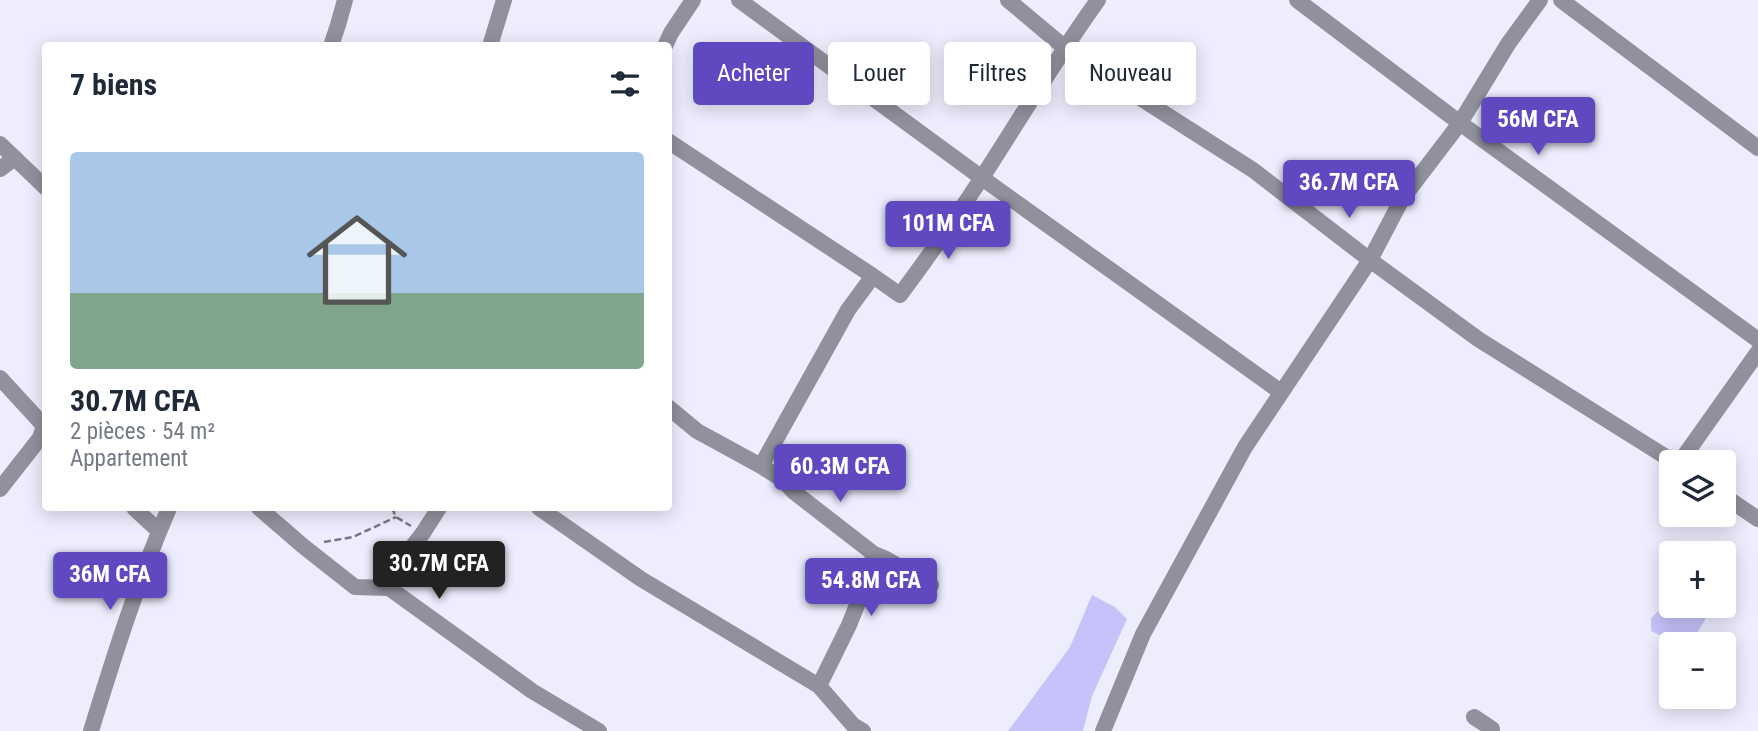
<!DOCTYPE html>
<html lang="fr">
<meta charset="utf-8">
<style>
:root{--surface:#fff;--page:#f2f2f3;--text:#1f2937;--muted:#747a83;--line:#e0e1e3;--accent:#5f48c0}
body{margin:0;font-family:"Roboto Condensed",sans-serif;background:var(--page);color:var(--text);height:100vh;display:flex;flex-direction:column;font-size:26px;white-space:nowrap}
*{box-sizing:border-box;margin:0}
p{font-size:23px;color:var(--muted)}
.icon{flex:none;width:38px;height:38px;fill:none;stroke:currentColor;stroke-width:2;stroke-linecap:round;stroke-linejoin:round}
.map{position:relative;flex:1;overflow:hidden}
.side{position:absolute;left:42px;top:42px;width:630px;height:469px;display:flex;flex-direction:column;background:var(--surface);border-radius:7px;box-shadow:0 4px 18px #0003}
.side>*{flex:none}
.guide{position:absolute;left:693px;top:42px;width:665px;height:63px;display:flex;gap:14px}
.fabs{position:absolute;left:1659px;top:450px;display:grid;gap:14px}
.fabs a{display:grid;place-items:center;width:77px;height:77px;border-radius:7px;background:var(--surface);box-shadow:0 4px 18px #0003;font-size:35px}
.price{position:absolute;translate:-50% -60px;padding:0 16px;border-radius:7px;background:var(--accent);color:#fff;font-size:23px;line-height:46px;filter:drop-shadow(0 2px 4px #0008)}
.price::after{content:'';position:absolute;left:50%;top:42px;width:21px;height:16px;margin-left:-10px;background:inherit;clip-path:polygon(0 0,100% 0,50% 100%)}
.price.current{background:#222;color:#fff}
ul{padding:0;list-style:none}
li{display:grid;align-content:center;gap:14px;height:371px;padding:0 28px}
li+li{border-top:2px solid var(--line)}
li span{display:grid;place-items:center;height:217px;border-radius:7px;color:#555}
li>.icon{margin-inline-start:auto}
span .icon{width:126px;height:126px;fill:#fffc;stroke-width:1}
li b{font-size:30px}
h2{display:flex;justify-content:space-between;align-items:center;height:84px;padding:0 28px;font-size:30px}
.tag{padding:0 24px;border-radius:7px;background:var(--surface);box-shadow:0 4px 18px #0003;font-size:24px;line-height:63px}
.tag.current{background:var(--accent);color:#fff}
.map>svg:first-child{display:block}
.green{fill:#c5c3f9}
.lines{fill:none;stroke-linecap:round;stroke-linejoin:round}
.path{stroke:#787885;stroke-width:2.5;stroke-dasharray:7 3.5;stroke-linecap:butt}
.minor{stroke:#91919d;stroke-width:16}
</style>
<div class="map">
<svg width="1758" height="731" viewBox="0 0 1758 731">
<rect width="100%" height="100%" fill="#ededfe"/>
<path class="green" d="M1092,595l23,12 12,12 -35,77 -9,35h-75l62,-84z
M1671,600v6h34v14l-12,20 -29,-3 -13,-6v-13z"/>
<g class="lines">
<path class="path" d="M392,508l4,9 15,9
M324,542l29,-5 43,-20"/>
<path class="minor" d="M739,0l243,178 299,214
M1008,0l56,47 45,31 144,92 117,90 108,79 196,123
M1297,0l163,123 298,217
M1561,0l197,148
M331,46l7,-21 7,-25
M490,46l14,-46
M665,46l6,-13 22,-33
M668,141l205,135
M0,144l46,44
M0,169l15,-11
M0,378l46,50
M668,407l29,24 64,35 22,14 11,12 80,62
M1680,462l78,-110
M761,466l87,-156 25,-34 27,19c29,-39 57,-79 83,-119 38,-59 74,-119 115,-176
M0,489l40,-51 4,-12
M1724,496l34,23
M134,508l25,23
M259,508l44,38 52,41 34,1 143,103 67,40
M539,508l102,71 178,107 34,39 10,6
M389,588l13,-28 21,-27 16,-25
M819,686l30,-61 14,-35 11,-36 12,5 45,26
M1474,717l18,12 -1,2
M91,731c23,-75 47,-151 78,-223
M1103,731l40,-97 102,-187 125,-187 32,-61 58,-76 48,-79 32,-44"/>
</g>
</svg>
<div class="fabs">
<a><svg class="icon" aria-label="layers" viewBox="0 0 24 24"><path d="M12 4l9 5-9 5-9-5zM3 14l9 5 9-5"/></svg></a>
<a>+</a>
<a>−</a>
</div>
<b class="price" style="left:1538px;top:157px">56M CFA</b>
<b class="price" style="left:1349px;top:220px">36.7M CFA</b>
<b class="price" style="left:948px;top:261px">101M CFA</b>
<b class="price" style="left:840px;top:504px">60.3M CFA</b>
<b class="price current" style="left:439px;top:601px">30.7M CFA</b>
<b class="price" style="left:110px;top:612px">36M CFA</b>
<b class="price" style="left:871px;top:618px">54.8M CFA</b>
<div class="guide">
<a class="tag current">Acheter</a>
<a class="tag">Louer</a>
<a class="tag">Filtres</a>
<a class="tag">Nouveau</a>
</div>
<section class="side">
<h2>7 biens<svg class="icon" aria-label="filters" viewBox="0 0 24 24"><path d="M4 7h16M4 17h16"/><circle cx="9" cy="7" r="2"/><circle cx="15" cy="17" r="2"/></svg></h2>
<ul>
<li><span style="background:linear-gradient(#a9c7e8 65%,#7fa58c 0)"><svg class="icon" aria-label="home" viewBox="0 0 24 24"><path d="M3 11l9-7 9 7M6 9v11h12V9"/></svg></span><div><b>30.7M CFA</b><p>2 pièces · 54 m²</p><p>Appartement</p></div></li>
</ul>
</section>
</div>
